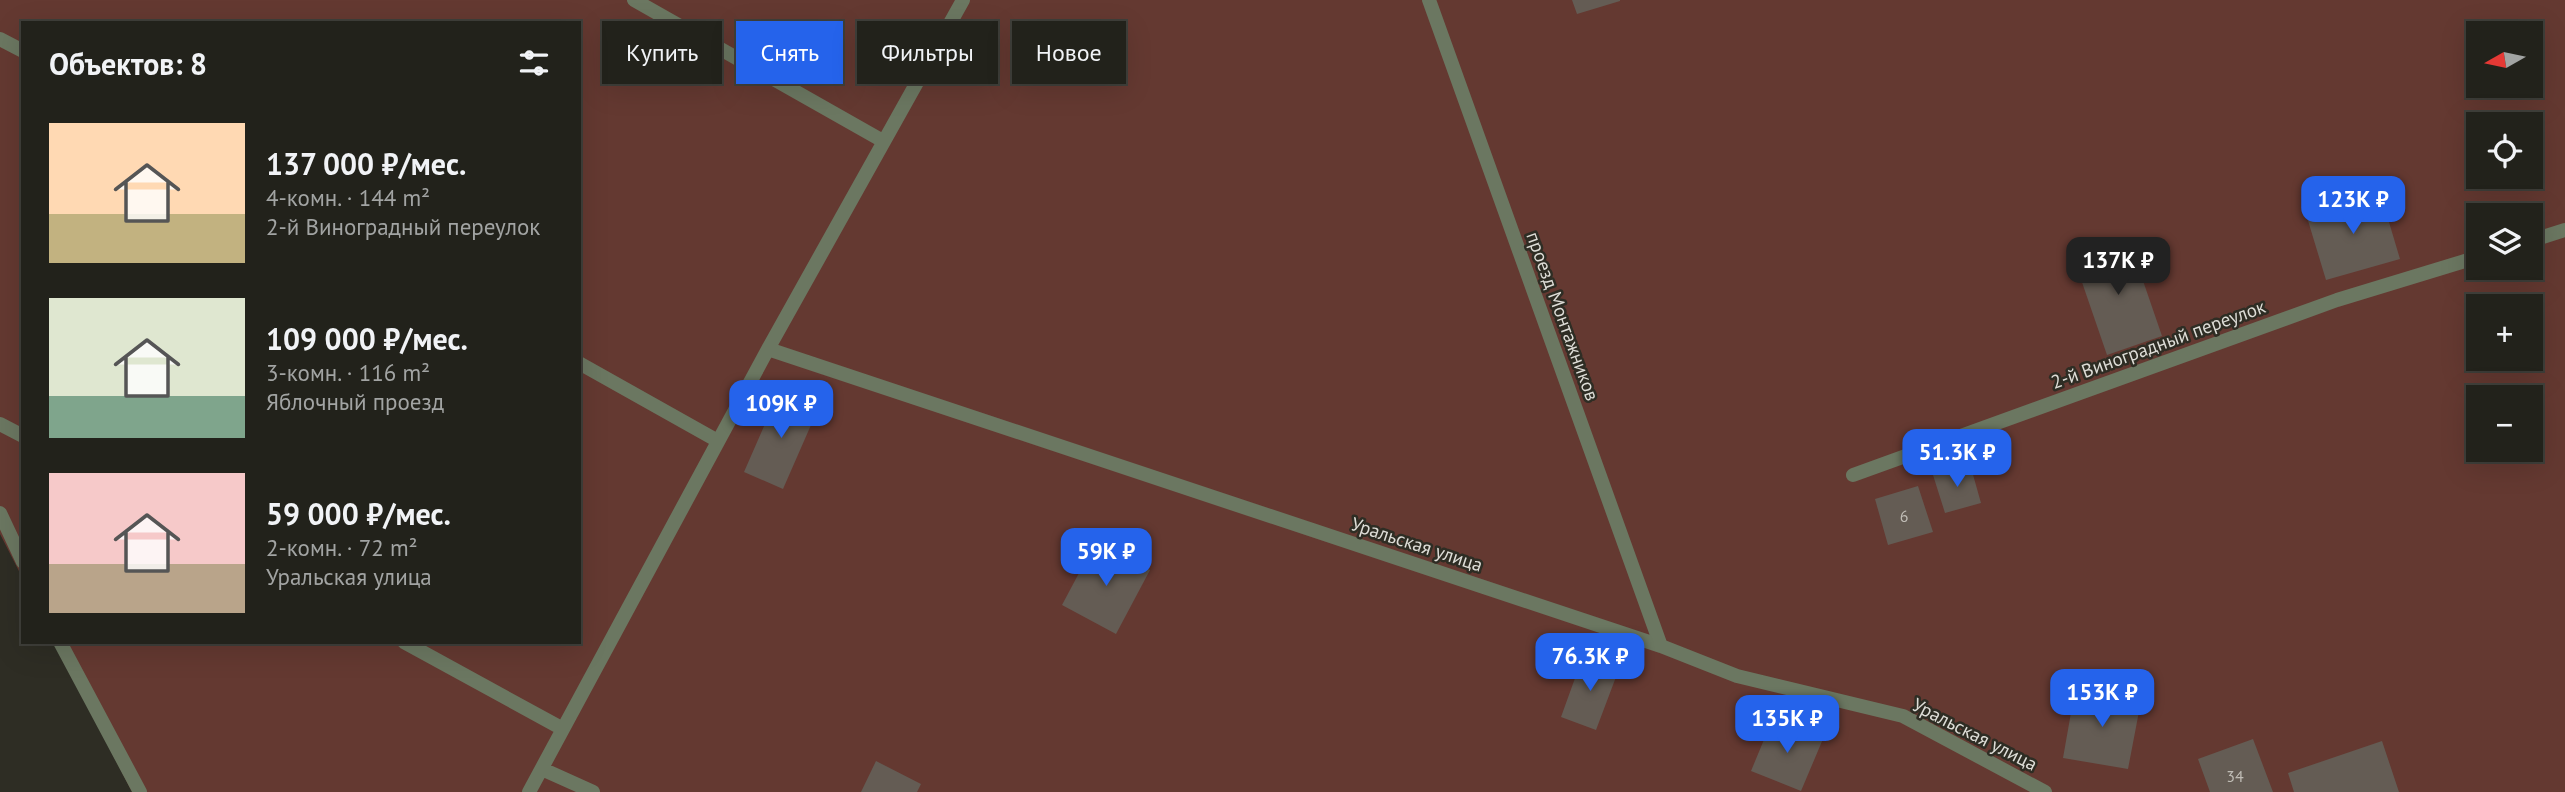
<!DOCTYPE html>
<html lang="ru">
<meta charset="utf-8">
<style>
:root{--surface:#22221b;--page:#2a2a24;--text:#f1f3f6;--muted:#a2a4a3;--line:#3f3f3a;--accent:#2563eb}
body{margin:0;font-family:"PT Sans",sans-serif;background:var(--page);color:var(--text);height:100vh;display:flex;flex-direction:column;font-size:26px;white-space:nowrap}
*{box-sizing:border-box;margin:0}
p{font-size:23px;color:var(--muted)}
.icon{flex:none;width:38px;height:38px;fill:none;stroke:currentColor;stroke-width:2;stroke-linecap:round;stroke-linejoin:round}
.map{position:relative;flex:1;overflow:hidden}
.sheet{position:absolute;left:21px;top:21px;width:560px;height:623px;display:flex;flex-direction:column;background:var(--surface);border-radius:0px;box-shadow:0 7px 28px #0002,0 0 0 2px var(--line)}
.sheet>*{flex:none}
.banner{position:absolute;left:602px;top:21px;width:665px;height:63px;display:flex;gap:14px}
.needle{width:46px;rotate:261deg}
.tools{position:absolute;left:2466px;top:21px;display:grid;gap:14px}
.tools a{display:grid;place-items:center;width:77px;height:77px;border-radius:0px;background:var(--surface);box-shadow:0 7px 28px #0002,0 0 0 2px var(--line);font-size:35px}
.price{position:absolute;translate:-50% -60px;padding:0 16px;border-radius:14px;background:var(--accent);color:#fff;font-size:23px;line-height:46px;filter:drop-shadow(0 2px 4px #0008)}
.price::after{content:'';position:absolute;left:50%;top:42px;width:21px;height:16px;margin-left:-10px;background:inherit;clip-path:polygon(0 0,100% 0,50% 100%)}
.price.current{background:#222;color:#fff}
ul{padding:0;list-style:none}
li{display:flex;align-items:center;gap:21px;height:175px;padding:0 28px}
li span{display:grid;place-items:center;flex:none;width:196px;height:140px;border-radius:0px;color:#555}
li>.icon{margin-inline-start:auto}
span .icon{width:84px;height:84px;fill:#fffc;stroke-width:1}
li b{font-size:30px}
h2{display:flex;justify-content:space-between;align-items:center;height:84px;padding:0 28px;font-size:30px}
.tag{padding:0 24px;border-radius:0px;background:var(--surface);box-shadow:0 7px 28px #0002,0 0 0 2px var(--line);font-size:24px;line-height:63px}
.tag.current{background:var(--accent);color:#fff}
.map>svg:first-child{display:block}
.green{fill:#643931;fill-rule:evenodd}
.building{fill:#645c54}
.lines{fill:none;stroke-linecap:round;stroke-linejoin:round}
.street{stroke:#6b7761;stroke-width:14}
.labels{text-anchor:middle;stroke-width:5;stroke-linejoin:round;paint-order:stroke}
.number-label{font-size:16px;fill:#c0bdb6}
.street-label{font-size:19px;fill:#deddd7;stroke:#2e2d24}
</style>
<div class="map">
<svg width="2565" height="792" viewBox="0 0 2565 792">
<rect width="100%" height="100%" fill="#2e2d24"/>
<path class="green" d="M0,0h2565v792h-2433l-77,-150h524v-619h-556v556l-23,-45zM2478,33h52v53h-52zM2478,124h52v53h-52zM2478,215h52v53h-52zM2478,306h52v53h-52zM2478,397h52v53h-52z"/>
<path class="building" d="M1572,0h48v1l-43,13z
M2380,192l20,67 -74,21 -20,-66z
M2129,240l33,96 -55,19 -33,-96z
M779,392l39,17 -35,80 -39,-17z
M1970,464l11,39 -36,10 -12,-38z
M1918,486l15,46 -45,13 -13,-46z
M1096,541l54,29 -34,64 -54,-29z
M1583,656l36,13 -23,61 -35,-13z
M2075,690l66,11 -13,68 -65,-11z
M1773,718l50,21 -22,52 -50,-20z
M2253,739l20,53h-63l-12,-33z
M2382,741l17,51h-105l-6,-19z
M876,761l45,23 -4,8h-56z"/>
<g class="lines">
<path class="street" d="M634,0l249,141
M1429,0l232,646
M0,39l23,12
M2530,241l35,-11
M768,349l893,297 76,30 166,40 142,76
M579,363l139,78
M0,424l23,12
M1853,475l484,-175 141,-43
M0,513l23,49
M60,642l80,150
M404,642l159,87
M542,769l51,23
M529,792l239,-443 195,-349"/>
</g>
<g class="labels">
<g class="number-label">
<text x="1904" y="522">6</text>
<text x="2235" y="782">34</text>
</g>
<g class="street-label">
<text transform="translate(1563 316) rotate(70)" y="7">проезд Монтажников</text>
<text transform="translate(2158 344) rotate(-20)" y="7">2-й Виноградный переулок</text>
<text transform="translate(1417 544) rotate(18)" y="7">Уральская улица</text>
<text transform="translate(1975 734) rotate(27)" y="7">Уральская улица</text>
</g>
</g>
</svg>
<div class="tools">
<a><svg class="needle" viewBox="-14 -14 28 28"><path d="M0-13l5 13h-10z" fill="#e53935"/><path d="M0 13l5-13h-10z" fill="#a2a4a3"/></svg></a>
<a><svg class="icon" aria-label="locate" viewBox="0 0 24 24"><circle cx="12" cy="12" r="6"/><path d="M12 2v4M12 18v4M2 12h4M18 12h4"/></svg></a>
<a><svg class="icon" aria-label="layers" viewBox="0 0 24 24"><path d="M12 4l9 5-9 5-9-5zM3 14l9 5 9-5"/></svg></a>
<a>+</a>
<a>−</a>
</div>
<b class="price" style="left:2353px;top:236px">123K ₽</b>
<b class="price current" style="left:2118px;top:297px">137K ₽</b>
<b class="price" style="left:781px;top:440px">109K ₽</b>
<b class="price" style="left:1957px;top:489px">51.3K ₽</b>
<b class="price" style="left:1106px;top:588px">59K ₽</b>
<b class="price" style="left:1590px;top:693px">76.3K ₽</b>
<b class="price" style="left:2102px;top:729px">153K ₽</b>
<b class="price" style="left:1787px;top:755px">135K ₽</b>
<div class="banner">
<a class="tag">Купить</a>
<a class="tag current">Снять</a>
<a class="tag">Фильтры</a>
<a class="tag">Новое</a>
</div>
<section class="sheet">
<h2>Объектов: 8<svg class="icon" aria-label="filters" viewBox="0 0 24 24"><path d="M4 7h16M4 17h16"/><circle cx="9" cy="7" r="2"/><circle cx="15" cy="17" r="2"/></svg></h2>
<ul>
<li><span style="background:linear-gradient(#ffd9b3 65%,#c2b280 0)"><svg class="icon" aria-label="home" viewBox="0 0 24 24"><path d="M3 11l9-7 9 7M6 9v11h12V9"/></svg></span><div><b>137 000 ₽/мес.</b><p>4-комн. · 144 m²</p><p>2-й Виноградный переулок</p></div></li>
<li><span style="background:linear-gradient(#dfe7d0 70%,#7fa58c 0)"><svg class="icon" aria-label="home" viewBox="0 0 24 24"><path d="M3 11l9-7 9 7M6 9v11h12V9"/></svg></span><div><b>109 000 ₽/мес.</b><p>3-комн. · 116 m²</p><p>Яблочный проезд</p></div></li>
<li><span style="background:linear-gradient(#f6c9c9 65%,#b9a48a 0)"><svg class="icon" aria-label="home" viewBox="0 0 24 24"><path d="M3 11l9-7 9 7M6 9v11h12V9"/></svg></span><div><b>59 000 ₽/мес.</b><p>2-комн. · 72 m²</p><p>Уральская улица</p></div></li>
</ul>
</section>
</div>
